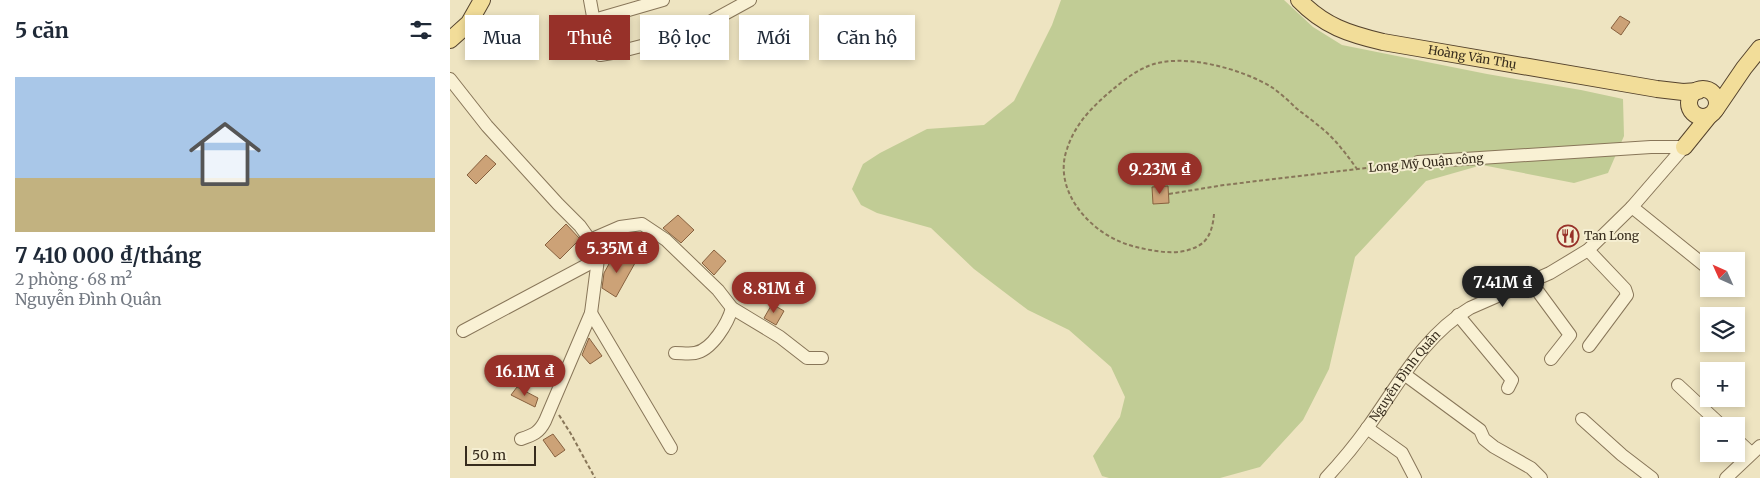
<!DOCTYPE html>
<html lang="vi">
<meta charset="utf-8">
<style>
:root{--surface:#fff;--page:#f6f6f7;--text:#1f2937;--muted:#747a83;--line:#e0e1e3;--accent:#973129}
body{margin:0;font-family:Merriweather,serif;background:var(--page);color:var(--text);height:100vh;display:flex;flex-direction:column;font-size:19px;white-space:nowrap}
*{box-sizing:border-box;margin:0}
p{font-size:16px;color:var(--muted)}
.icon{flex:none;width:28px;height:28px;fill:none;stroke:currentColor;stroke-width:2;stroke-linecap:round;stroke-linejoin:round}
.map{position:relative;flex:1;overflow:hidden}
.panel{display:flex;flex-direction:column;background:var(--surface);width:450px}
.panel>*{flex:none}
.top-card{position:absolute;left:15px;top:15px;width:475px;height:45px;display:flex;gap:10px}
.needle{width:32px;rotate:315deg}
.buttons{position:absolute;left:1250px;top:252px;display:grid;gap:10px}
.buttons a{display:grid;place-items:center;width:45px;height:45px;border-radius:0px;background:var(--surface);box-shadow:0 2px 8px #0003;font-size:25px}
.scale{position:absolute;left:15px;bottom:12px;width:71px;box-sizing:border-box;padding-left:5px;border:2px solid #372c1d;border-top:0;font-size:14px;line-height:18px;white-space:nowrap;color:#372c1d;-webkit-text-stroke:4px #f5eed1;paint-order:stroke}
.price{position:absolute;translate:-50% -42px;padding:0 11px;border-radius:18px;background:var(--accent);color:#fff;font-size:16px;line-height:32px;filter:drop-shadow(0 1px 2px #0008)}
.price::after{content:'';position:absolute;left:50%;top:30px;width:15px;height:11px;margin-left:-8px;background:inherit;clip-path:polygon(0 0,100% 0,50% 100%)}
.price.selected{background:#222;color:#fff}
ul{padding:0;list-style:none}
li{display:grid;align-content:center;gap:10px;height:265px;padding:0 15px}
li+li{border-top:1px solid var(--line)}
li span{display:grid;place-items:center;height:155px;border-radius:0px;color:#555}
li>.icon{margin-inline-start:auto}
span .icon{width:90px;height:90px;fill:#fffc;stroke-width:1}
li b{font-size:21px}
h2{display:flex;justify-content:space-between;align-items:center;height:60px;padding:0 15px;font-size:21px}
.tag{padding:0 18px;border-radius:0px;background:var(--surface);box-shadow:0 2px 8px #0003;font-size:18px;line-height:45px}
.tag.selected{background:var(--accent);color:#fff}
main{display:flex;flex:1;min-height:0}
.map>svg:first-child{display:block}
.green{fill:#c1cc95}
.building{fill:#cca277;stroke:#87613f}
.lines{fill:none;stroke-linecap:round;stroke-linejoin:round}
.minor-casing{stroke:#887659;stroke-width:14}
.major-casing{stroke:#55432d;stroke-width:18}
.path{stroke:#887659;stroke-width:2;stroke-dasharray:4 2.5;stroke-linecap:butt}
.minor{stroke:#f9f1d4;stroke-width:12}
.major{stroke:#f2dd99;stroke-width:16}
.labels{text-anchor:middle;stroke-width:4;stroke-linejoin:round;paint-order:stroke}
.street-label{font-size:12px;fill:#372c1d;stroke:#f5eed1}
.poi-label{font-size:12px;fill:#372c1d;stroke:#f5eed1;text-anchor:start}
</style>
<main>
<section class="panel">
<h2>5 căn<svg class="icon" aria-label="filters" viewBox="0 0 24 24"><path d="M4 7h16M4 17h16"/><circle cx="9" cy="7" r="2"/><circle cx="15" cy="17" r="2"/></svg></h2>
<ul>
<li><span style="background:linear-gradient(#a9c7e8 65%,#c2b280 0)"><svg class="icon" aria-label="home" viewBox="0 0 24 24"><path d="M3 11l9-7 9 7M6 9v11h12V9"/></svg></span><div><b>7 410 000 ₫/tháng</b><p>2 phòng · 68 m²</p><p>Nguyễn Đình Quân</p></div></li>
</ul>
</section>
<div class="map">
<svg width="1310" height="478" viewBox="0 0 1310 478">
<rect width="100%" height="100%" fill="#eee4c1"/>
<path class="green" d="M611,0h223l29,27 29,18 145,29 94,16 42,9 1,37 -16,37 -34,10 -92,-18 -56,16 -71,76 -26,112 -26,51 -43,47 -40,11h-111l-7,-2 -9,-20 27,-39 5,-20 -14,-30 -42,-37 -41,-20 -54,-41 -43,-41 -54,-15 -16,-8 -9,-16 11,-25 17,-11 47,-24 57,-4 30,-24 38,-76z"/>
<path class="building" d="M1170,16l10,6 -9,13 -10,-7z
M36,155l10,9 -20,20 -9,-9z
M718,186l1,17 -16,1 -1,-17z
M228,215l16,15 -13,13 -18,-15z
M116,224l14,15 -20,20 -15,-14z
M264,250l12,11 -12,14 -12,-12z
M165,253l20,10 -19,34 -14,-9 2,-15z
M322,304l12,7 -8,14 -12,-7z
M139,338l13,18 -12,8 -8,-9z
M67,387l21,11 -3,9 -24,-12z
M103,434l12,16 -10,7 -12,-17z"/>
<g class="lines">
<g class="minor-casing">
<g id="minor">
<path d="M140,0l10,55 18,-3 70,-18 62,-34"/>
<path d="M144,20l69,-20"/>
<path d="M0,79l37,47 71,78 22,22 10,14 8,19 -7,54 -46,108c-6,12 -12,14 -24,18"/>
<path d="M968,162l233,-15h33"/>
<path d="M1182,207l77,62"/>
<path d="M140,240l30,-13 22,-3 24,16 52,50 14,18 48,29 27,21h15"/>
<path d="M1138,250l37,39 2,6 -38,51"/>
<path d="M1081,282l39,53 -19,24"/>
<path d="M141,313l80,135"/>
<path d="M1008,315l54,65 -4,8"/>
<path d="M13,331l135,-72"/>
<path d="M225,353c7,0 14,1 20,0 17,-3 33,-30 37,-45"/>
<path d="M954,374l76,56 4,9 10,8 37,21 10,10"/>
<path d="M1228,385l44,41"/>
<path d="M1132,419l40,36 30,23"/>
<path d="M917,428l35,25 13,25"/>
<path d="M1286,439l15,14"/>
<path id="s1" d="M876,478c15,-16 29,-33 42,-51 31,-43 55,-91 102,-119l80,-35 38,-23 44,-43 52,-60"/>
<path d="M1276,478l34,-32"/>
</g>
</g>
<g class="major-casing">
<g id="major">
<path id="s2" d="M849,0c25,26 50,34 84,42l274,47 26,3 15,-1"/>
<path d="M0,40l19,-17 13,-23"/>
<circle cx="1253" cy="103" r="14"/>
<path d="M1266,109l28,-41 16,-20"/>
<path d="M1234,147l25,-31"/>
</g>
</g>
<path class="path" d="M719,194l55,-9 184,-22
M764,214c-1,12 -4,26 -16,32 -14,8 -32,7 -48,4 -10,-2 -20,-4 -29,-8 -35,-14 -68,-54 -54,-93 8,-25 25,-42 45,-59 10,-8 22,-18 34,-23 34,-16 97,2 127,21 8,6 16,13 23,20 15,12 33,24 45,40 6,7 11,14 16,21
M109,415l12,19 24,44"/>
<use href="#minor" class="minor"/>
<use href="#major" class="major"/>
</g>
<defs>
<g id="restaurant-ring" transform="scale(1.125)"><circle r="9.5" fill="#f5eed1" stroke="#973129" stroke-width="1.5"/><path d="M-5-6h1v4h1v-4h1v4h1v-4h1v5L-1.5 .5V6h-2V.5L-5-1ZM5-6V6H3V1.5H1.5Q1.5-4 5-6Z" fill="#973129"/></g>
</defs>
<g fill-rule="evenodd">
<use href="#restaurant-ring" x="1118" y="236"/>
</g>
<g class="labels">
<g class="street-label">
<text dy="4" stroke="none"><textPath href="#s2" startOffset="186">Hoàng Văn Thụ</textPath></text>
<text transform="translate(976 163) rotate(-5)" y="4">Long Mỹ Quận công</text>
<text dy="4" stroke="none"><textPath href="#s1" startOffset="129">Nguyễn Đình Quân</textPath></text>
</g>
<g class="poi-label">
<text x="1134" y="240">Tan Long</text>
</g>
</g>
</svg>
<div class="buttons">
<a><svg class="needle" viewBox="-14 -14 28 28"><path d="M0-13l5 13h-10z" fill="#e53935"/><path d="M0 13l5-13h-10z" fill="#747a83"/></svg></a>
<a><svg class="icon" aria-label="layers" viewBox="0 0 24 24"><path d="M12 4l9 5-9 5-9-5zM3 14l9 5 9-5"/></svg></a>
<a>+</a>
<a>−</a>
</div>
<div class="scale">50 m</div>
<b class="price" style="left:710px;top:195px">9.23M ₫</b>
<b class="price" style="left:167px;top:274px">5.35M ₫</b>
<b class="price selected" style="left:1053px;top:308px">7.41M ₫</b>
<b class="price" style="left:324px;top:314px">8.81M ₫</b>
<b class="price" style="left:75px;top:397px">16.1M ₫</b>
<div class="top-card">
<a class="tag">Mua</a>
<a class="tag selected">Thuê</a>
<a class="tag">Bộ lọc</a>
<a class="tag">Mới</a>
<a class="tag">Căn hộ</a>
</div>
</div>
</main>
